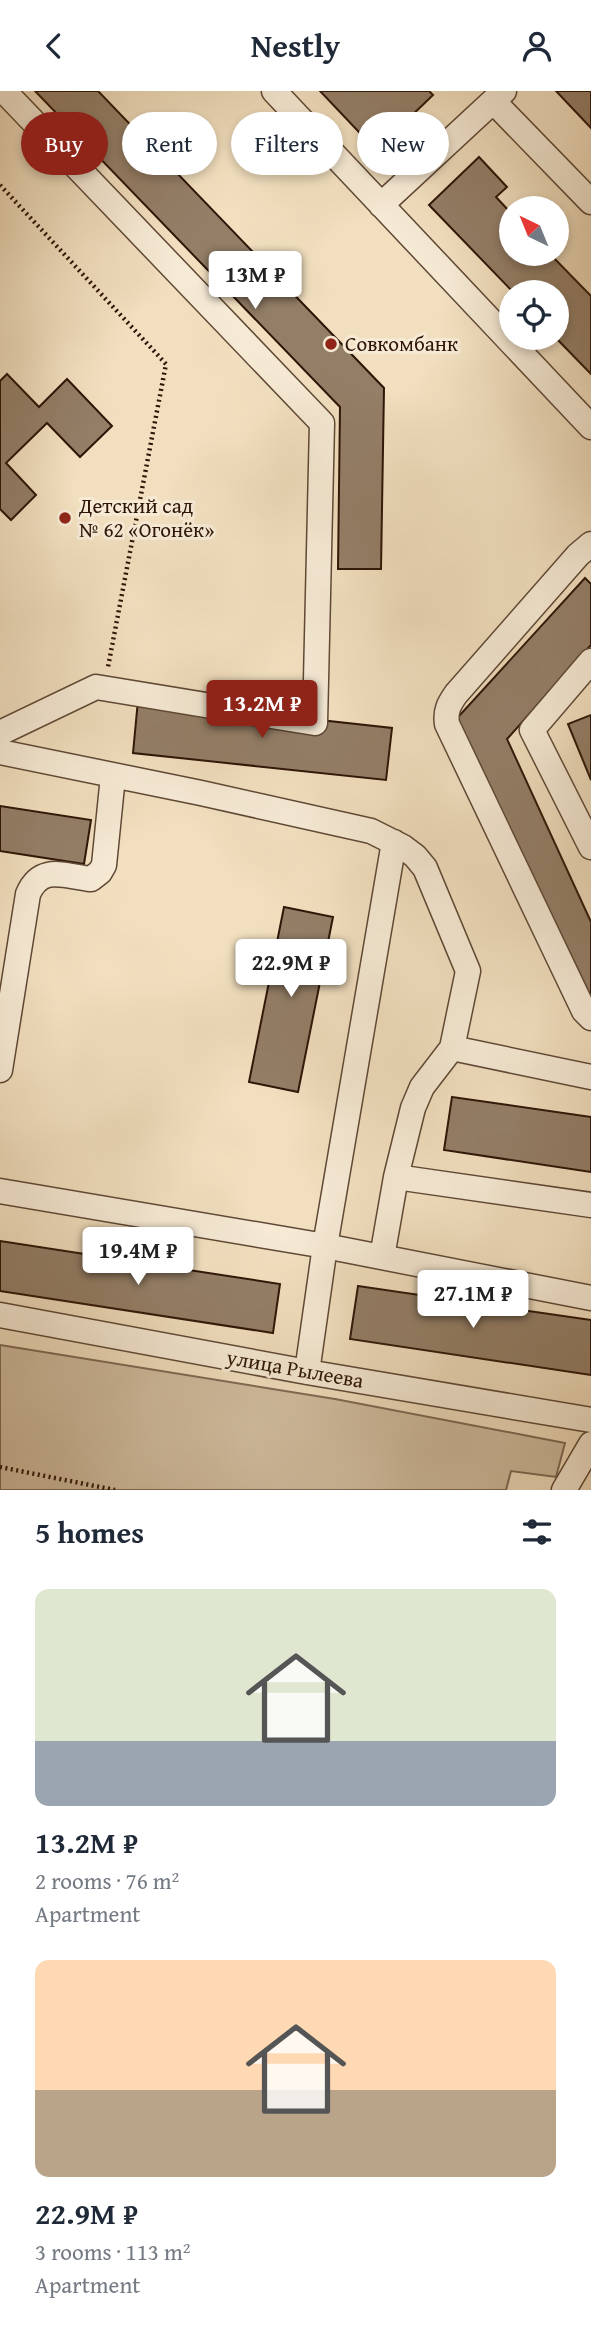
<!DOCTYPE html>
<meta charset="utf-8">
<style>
body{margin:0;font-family:"Gentium Book Plus",serif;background:#f6f6f7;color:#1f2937;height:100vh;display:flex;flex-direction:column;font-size:26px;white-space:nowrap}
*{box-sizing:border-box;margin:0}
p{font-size:23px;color:#747a83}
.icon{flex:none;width:38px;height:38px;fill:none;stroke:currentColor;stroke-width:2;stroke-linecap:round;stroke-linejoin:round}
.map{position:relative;height:1399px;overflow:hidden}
.drawer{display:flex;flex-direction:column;background:#fff;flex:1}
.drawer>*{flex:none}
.guide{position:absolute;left:21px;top:21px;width:550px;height:63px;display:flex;gap:14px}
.needle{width:46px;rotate:317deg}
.tools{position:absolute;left:499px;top:105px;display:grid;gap:14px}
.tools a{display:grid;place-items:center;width:70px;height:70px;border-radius:50%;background:#fff;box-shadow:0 4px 10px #0003;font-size:35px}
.price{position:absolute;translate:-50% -60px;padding:0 16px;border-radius:7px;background:#fff;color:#222;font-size:23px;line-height:46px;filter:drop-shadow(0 2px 4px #0008)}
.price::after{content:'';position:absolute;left:50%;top:42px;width:21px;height:16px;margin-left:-10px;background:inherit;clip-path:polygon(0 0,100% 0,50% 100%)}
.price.current{background:#8f2418;color:#fff}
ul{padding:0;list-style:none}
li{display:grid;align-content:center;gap:14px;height:371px;padding:0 35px}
li span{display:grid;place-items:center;height:217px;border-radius:14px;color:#555}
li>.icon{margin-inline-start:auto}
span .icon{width:126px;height:126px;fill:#fffc;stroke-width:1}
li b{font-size:30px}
h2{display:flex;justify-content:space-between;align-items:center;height:84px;padding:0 35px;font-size:30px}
.pill{padding:0 24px;border-radius:32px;background:#fff;box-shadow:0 4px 10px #0003;font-size:24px;line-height:63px}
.pill.current{background:#8f2418;color:#fff}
header{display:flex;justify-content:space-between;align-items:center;height:91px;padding:0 35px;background:#fff;font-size:32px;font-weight:700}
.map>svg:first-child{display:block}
.green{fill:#d0bda0;stroke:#7f6954;stroke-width:2}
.building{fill:#937e67;stroke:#2e1507;stroke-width:2}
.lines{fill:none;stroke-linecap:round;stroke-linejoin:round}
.minor-casing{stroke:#5f4835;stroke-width:27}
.path{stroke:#2e1507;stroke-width:4.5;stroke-dasharray:2 3.5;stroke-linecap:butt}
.minor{stroke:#f6ead5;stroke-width:24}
.poi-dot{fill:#8f2418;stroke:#f6ead5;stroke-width:2.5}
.labels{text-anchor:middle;stroke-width:6;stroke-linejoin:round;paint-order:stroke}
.poi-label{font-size:21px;fill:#2e1507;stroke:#f6ead5;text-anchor:start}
.street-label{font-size:21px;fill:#2e1507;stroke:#f6ead5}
</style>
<header><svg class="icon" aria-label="back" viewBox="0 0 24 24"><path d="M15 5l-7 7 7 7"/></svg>Nestly<svg class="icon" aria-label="person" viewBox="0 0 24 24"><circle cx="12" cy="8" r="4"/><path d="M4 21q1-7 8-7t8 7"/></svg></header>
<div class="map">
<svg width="591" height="1399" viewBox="0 0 591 1399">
<rect width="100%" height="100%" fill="#f1dfbf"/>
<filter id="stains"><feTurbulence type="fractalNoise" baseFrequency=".00286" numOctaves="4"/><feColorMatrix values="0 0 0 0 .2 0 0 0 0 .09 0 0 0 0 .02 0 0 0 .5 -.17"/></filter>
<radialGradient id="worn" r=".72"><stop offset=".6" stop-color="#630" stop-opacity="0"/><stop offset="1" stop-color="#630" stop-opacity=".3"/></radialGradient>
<path class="green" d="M0 1254 335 1308 565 1352 556 1386 511 1380 506 1399H0Z"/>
<path class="building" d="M35 0H98L384 297 381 478H338L340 316Z
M320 0H429L433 4 376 59Z
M556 0H591V37Z
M479 66 507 96 496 106 511 122V163H550L591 205V283L556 247V201H513L429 114Z
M7 283 39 316 67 288 112 335 80 366 47 332 6 372 36 404 11 429 0 418V290Z
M585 487 591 493V554L507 648 591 831V935L449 636Z
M138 609 392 637 386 689 133 662Z
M591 624V689L568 633Z
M0 715 91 729 84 773 0 760Z
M284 816 333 826 298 1001 249 991Z
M452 1006 591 1026V1081L444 1059Z
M0 1150 280 1193 273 1242 0 1200Z
M358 1195 591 1229V1284L350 1248Z"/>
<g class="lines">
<g class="minor-casing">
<path id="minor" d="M274 0 591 336
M493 10 591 111
M381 114 504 0
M591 453 578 464 456 603C449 613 445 620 447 633L584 920 591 927
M591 570 532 639 591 756
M0 642 96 596 315 632 322 332 4 0
M0 661 201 702 371 740 403 756 415 765 425 777 468 880 452 957 422 996 413 1017 396 1086 382 1166
M394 751 325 1155 591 1207
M452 957 591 986
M0 979 28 803C41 773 64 785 91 788L100 781 104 774 113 685
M396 1086 591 1114
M0 1100 325 1155 307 1281
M0 1224 307 1281 591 1329
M564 1399 591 1353"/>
</g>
<path class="path" d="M0 94 166 273 108 576
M0 1376 115 1399"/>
<use href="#minor" class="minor"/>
</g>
<g class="poi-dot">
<circle cx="331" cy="253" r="7"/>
<circle cx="65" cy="427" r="7"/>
</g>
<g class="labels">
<g class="poi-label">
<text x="345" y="260">Совкомбанк</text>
<text x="79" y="422">Детский сад<tspan x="79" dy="24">№ 62 «Огонёк»</tspan></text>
</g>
<g class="street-label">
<text transform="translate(295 1278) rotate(10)" y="7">улица Рылеева</text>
</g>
</g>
<rect width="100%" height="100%" filter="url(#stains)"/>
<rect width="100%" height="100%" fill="url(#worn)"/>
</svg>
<div class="tools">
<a><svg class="needle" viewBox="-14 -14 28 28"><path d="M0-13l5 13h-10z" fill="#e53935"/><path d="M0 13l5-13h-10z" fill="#747a83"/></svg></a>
<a><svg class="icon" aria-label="locate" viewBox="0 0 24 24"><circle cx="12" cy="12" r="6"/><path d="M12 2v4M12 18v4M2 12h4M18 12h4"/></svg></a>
</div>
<b class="price" style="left:255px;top:220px">13M ₽</b>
<b class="price current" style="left:262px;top:649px">13.2M ₽</b>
<b class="price" style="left:291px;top:908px">22.9M ₽</b>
<b class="price" style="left:138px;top:1196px">19.4M ₽</b>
<b class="price" style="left:473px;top:1239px">27.1M ₽</b>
<div class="guide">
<a class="pill current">Buy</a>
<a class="pill">Rent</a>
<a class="pill">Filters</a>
<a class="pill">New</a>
</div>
</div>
<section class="drawer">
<h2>5 homes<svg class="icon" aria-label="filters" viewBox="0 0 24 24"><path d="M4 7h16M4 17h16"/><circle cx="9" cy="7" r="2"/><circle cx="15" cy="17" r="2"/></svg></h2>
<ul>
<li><span style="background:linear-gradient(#dfe7d0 70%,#9aa5b1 0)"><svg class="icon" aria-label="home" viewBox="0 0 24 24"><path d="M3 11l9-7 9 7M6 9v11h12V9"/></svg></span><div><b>13.2M ₽</b><p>2 rooms · 76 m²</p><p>Apartment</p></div></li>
<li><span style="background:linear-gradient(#ffd9b3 60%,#b9a48a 0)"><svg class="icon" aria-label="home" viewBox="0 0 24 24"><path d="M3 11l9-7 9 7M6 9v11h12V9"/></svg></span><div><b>22.9M ₽</b><p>3 rooms · 113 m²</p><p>Apartment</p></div></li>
</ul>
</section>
